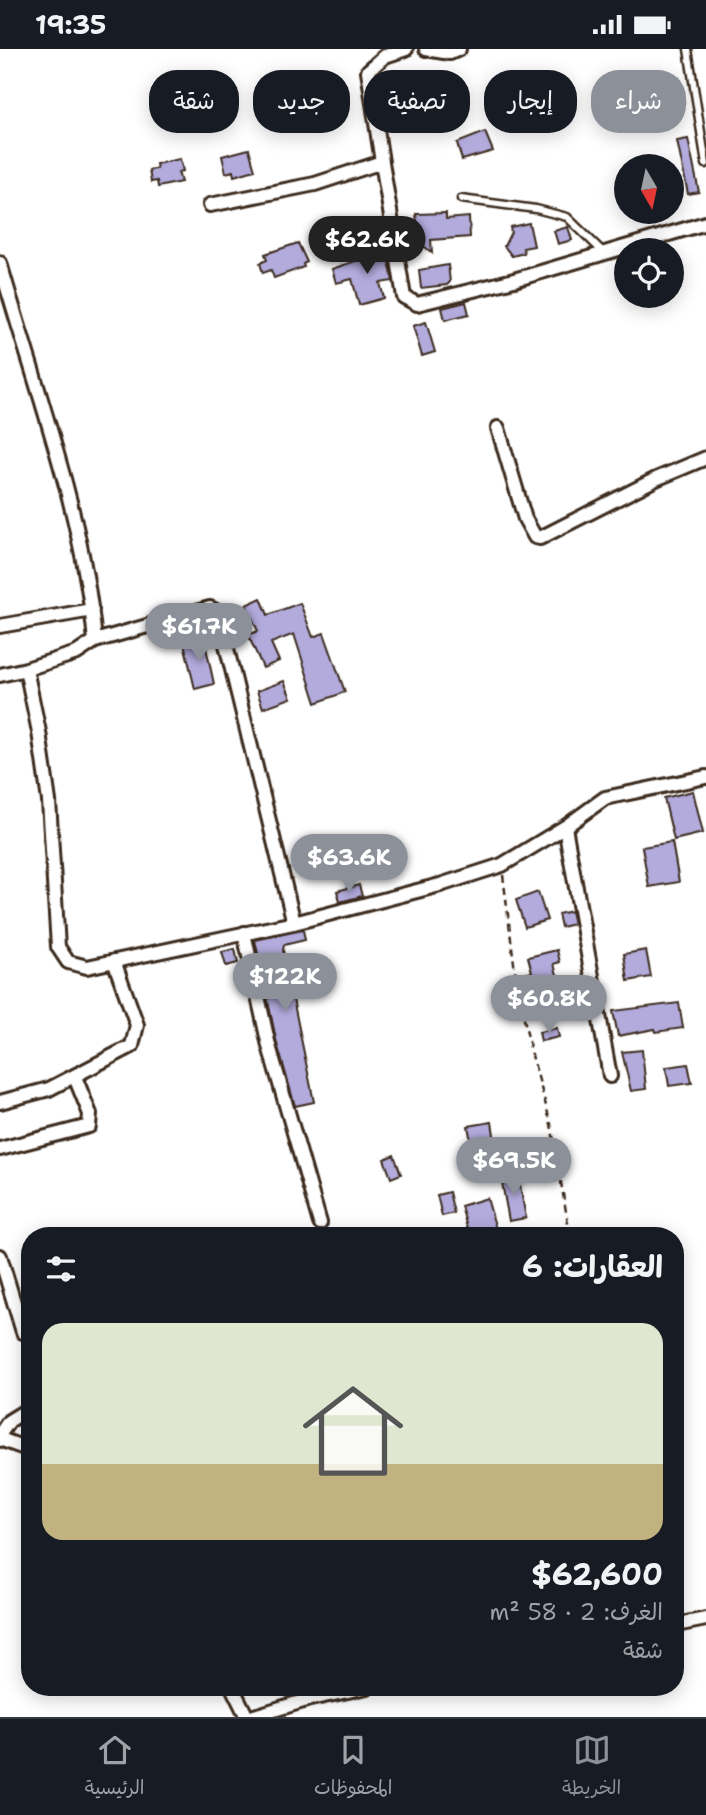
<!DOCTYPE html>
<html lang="ar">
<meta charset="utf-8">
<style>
body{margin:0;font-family:"Shantell Sans","Playpen Sans Arabic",sans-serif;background:#20242c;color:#f1f3f6;direction:rtl;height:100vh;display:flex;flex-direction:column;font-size:26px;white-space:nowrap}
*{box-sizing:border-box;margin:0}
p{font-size:23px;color:#9ea1a6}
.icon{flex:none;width:38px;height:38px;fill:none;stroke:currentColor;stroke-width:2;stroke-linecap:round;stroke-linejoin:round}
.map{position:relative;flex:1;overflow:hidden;direction:ltr}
.drawer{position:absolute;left:21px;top:1178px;width:663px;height:469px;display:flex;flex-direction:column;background:#171b24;border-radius:28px;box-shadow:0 4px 18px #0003;direction:rtl}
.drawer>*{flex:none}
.guide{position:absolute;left:21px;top:21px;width:665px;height:63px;direction:rtl;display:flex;gap:14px}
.needle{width:46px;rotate:171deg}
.controls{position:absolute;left:614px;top:105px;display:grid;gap:14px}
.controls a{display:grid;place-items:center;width:70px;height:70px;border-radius:50%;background:#171b24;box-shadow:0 4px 18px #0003;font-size:35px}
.price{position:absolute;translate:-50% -60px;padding:0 16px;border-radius:24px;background:#8c9099;color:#fff;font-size:23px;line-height:46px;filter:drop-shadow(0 2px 4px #0008)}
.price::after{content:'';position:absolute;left:50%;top:42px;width:21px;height:16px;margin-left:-10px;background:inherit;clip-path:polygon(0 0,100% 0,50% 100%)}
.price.on{background:#222;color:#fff}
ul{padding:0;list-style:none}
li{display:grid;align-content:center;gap:14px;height:371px;padding:0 21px}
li+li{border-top:2px solid #363941}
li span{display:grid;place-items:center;height:217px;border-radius:21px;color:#555}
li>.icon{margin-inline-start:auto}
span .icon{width:126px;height:126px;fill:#fffc;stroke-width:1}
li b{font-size:30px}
h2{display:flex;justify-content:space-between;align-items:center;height:84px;padding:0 21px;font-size:30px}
.pill{padding:0 24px;border-radius:28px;background:#171b24;box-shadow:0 4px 18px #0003;font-size:24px;line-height:63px}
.pill.on{background:#8c9099;color:#fff}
.status{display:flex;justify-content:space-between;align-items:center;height:49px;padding:0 35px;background:#171b24;direction:ltr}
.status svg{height:19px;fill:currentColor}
.tabs{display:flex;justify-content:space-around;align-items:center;height:98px;border-top:2px solid #363941;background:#171b24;font-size:19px;color:#9ea1a6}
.tabs a{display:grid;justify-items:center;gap:4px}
.tabs .on{color:#8c9099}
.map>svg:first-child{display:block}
.building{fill:#b2abdc;stroke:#3b2a1e;stroke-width:2}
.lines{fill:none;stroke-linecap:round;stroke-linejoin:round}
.lane-casing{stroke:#3b2a1e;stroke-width:11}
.street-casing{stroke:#3b2a1e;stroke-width:18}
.path{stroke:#3b2a1e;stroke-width:2.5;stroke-dasharray:7 5;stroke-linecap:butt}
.lane{stroke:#fff;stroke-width:6}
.street{stroke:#fff;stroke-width:12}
</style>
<div class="status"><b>19:35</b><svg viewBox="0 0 49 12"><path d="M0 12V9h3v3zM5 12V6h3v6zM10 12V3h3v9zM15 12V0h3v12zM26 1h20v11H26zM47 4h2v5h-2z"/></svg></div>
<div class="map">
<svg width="706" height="1668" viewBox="0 0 706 1668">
<rect width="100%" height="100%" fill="#fff"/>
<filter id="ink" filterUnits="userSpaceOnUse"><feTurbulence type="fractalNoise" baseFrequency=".0143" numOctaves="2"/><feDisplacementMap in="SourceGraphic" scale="14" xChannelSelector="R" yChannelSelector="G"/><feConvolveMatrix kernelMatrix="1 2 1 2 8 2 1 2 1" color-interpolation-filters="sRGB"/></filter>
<g filter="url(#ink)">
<path class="building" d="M679 29 684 54 667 56 663 32Z
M485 83 493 102 462 111 457 94Z
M688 90 699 143 688 145 677 92Z
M249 100 255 121 234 127 233 122 226 124 222 107Z
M180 110 183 122 178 123 181 133 158 138 157 132 151 133 149 121 157 120 156 115Z
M446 164V170L469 168 470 188 431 191 432 204 419 193 416 165Z
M529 174 534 197 523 199 524 204 512 207 504 197 511 183 510 178Z
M568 178 572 191 558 195 554 182Z
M298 194 307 213 303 215 304 218 274 229 271 221 263 224 260 214 267 211 265 205Z
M387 201 393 232 380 234 384 249 359 256 352 230 336 234 332 220Z
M448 216 450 233 447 236 421 239 419 221Z
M466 253 469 265 445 271 442 259Z
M426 273 435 303 422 307 413 277Z
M261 549 268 566 300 554 313 588 324 584 345 643 316 654 294 585 271 594 279 612 263 619 248 586 258 582 246 556Z
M204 589 214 635 195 640 184 594Z
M284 632 291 649 263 659 257 642Z
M693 742 703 784 674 791 664 749Z
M672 793 679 833 649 838 642 798Z
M359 836 362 847 340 853 337 842Z
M538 843 547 871 525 878 516 851Z
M571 862 574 875 561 878 558 865Z
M303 881 305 891 284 896 283 901 314 1053 295 1057 277 995 255 891Z
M235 900 238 914 226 917 222 903Z
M557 901 560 913 554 915 566 957 543 963 536 935 527 937 524 925 532 923 528 908Z
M646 901 651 928 628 932 624 905Z
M679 954 683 979 656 983 655 980 618 987 613 962Z
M557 979 559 988 541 992 539 983Z
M642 1001 646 1040 631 1042 622 1003Z
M688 1015 692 1034 669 1037 666 1018Z
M492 1073 496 1099 473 1103 468 1077Z
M394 1106 401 1125 391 1129 384 1110Z
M518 1125 526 1169 509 1172 501 1128Z
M449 1143 454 1164 442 1167 437 1146Z
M487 1149 496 1180 469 1186 461 1157Z"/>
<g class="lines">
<g class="lane-casing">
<path id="lane" d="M688 0 706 115
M461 150 536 160 567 168 604 204"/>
</g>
<g class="street-casing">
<path id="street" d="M426 0 450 4 459 0
M382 113 368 22 385 7 406 0
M210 156 315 135 382 113 404 248 417 255 514 231 706 174
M0 214C35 338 83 463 95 592L77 604 26 620 39 683 49 752 58 898 68 913 87 918 294 874 440 836 502 816 565 778 605 749 706 728
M498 379 525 470 535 488 540 489 656 430 706 409
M0 577 92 561
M95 592 210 559 218 563 294 874
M0 626 26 620
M565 778 610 1027
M244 884 269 997 320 1174
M0 1053 49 1040 132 997 137 976 114 912
M0 1100 89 1077 90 1065 75 1028
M0 1207 23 1283
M0 1385 9 1372 30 1359
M0 1390 30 1401
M676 1576 706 1570
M232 1638 247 1668
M251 1668 310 1650 367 1638"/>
</g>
<path class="path" d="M503 826 516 930 530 999 551 1075 570 1186"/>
<use href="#lane" class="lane"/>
<use href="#street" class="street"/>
</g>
</g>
</svg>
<div class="controls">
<a><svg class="needle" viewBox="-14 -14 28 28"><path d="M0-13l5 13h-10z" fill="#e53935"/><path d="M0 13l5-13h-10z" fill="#9ea1a6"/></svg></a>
<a><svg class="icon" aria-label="locate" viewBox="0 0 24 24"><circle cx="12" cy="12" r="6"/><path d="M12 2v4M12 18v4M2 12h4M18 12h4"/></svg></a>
</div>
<b class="price on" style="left:367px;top:227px">$62.6K</b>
<b class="price" style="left:199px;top:614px">$61.7K</b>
<b class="price" style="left:349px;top:845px">$63.6K</b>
<b class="price" style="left:285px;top:964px">$122K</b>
<b class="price" style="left:549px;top:986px">$60.8K</b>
<b class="price" style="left:514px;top:1148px">$69.5K</b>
<div class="guide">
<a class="pill on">شراء</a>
<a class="pill">إيجار</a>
<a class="pill">تصفية</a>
<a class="pill">جديد</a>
<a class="pill">شقة</a>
</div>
<section class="drawer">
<h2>العقارات: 6<svg class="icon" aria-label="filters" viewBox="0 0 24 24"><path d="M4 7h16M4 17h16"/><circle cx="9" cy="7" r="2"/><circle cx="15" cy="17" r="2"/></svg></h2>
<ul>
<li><span style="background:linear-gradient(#dfe7d0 65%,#c2b280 0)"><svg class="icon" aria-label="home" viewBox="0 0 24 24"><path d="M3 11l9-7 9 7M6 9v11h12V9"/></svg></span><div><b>$62,600</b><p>الغرف: 2 · 58 m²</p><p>شقة</p></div></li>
</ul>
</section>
</div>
<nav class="tabs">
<a class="on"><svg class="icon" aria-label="map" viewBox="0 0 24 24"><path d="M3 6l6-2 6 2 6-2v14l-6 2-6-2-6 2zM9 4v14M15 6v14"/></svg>الخريطة</a>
<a><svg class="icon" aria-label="saved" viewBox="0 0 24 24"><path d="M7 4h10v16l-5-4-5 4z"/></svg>المحفوظات</a>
<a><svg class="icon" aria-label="home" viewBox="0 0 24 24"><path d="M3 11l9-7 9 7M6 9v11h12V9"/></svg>الرئيسية</a>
</nav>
